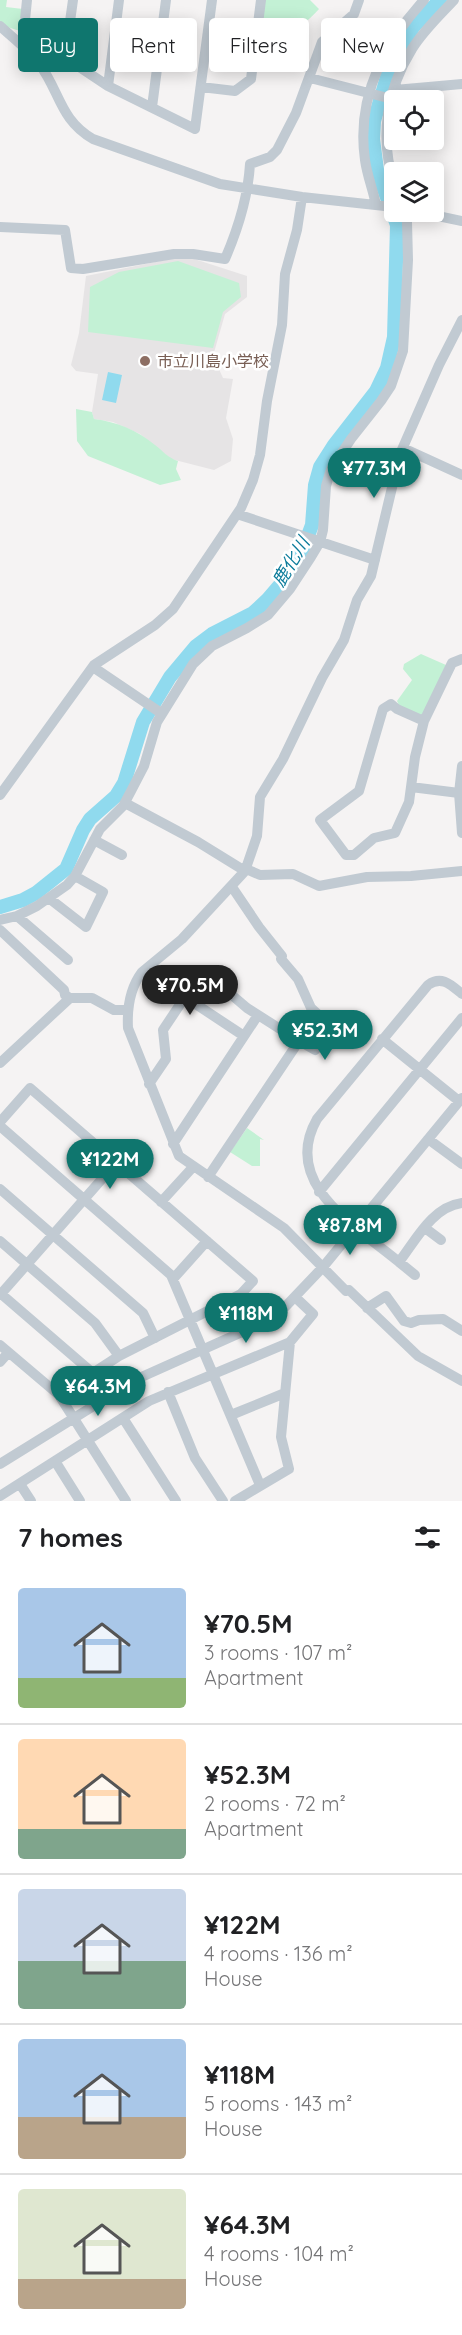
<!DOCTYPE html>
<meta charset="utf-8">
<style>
body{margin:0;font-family:Quicksand,"Noto Sans JP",sans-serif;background:#f2f2f2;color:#202124;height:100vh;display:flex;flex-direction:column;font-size:22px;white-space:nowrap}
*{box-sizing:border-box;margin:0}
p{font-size:20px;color:#757577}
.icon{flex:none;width:33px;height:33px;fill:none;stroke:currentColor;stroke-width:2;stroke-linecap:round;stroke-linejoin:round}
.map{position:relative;height:1501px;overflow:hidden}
.details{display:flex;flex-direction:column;background:#fff;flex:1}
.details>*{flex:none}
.hud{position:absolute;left:18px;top:18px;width:426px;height:54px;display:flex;gap:12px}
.buttons{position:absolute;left:384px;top:90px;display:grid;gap:12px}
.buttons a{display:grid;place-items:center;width:60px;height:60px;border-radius:6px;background:#fff;box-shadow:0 3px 15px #0003;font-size:30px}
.price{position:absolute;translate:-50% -51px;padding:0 14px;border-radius:21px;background:#0f766e;color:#fff;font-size:20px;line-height:39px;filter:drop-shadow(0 2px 3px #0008)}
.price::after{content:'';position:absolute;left:50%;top:36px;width:18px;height:14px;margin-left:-9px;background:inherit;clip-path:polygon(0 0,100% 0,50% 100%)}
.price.active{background:#222;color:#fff}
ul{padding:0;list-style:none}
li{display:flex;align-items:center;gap:18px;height:150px;padding:0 18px}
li+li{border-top:2px solid #e0e0e0}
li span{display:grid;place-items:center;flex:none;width:168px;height:120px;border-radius:6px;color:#555}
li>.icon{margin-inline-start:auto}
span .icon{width:72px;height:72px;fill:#fffc;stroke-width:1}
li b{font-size:26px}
h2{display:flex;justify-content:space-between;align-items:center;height:72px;padding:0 18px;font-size:26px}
.chip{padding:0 21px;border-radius:6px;background:#fff;box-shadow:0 3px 15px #0003;font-size:21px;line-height:54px}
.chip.active{background:#0f766e;color:#fff}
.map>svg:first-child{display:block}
.education{fill:#e6e4e5}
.green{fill:#c3f1d5}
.water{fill:#90daee}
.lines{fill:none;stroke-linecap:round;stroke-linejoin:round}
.river{stroke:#90daee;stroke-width:14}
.minor{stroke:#c1cad2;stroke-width:10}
.education-dot{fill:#8d6e63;stroke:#fff;stroke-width:2}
.labels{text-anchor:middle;stroke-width:5;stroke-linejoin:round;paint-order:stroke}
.education-label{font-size:16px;fill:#785e54;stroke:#fff;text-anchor:start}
.water-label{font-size:18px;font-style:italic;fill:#0c7c9b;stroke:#fff}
</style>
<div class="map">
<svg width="462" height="1501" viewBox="0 0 462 1501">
<rect width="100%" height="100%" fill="#f5f3f3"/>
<path class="education" d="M185 256 247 276V297L225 314 213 356 217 358V365L223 378 233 379 226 418 233 439 231 461 214 470 171 459 140 434 113 422 94 419 92 412 98 374 76 371 71 365 79 333 86 276Z"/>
<path class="green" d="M0 0H7L6 7 23 9 20 31 4 26 0 21Z
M265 0H310L319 9C297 33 285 30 289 68L271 65 261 34Z
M178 261 239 283 241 297 223 312 213 348 88 332 90 287 119 272Z
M76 409 92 412 94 419C117 422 137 430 155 445 163 451 168 458 178 461L176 469 181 480 160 485 88 456 77 441Z
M421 654 446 665 424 713 420 715 400 707 397 701 412 680 403 669 404 664Z
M247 1128 264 1140 260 1139V1166H252L230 1152Z"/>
<path class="water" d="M108 372 122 375 116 403 102 400Z"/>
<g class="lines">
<path class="river" d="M0 907 23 900 36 893 66 869 83 830 90 819 116 796 124 783 143 722 170 677 196 646 212 634 253 613 267 600 285 579 303 549 312 525 315 485 320 467 334 445 376 391 387 368 394 337 397 225 377 170 373 139 374 121 392 60 414 26 440 0"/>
<path class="minor" d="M27 0 24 30 108 86 195 129 212 0
M0 26C13 38 29 50 40 65 60 92 60 120 93 139L220 184 302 197 394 207
M65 57 73 0
M310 78 392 99
M108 86 119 0
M201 87 235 91 251 79 261 0
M395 90 462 84
M152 107 166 0
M394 182C379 138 387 89 412 49 423 31 439 16 454 0
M376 205C373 190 367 175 365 160 356 98 383 45 424 0
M419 212 462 221
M0 227 65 230 71 268 83 269 174 254H193L225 259C238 229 248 198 250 164L270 157 277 150 296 113 322 42 354 14 359 0
M462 320 439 365 400 454 371 576 357 600 344 640 322 678 283 759 260 797 257 836 245 871 182 939 142 972C130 988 127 1009 128 1028L179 1156 284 1228 346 1291 349 1290 418 1356 462 1381
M403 448 462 475
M237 514 375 560
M93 667 161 713
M424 721 397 709 391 704 383 709 359 791 320 820 346 855H354L374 838 395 833 409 802 415 757 424 721 452 663 462 659
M462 766 459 793 462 833
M411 787 459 793
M0 795 94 665 155 625 173 609 241 508 253 480 260 455 267 401 282 325 285 274 297 230 302 197
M125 803 198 842 245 871
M94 840 122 855
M246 869 260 875 293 874 319 886 367 877 411 876 462 871
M232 887 259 927 282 956 281 959 298 979 311 1008 334 1029
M50 899 86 927 103 892 75 876
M17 916 68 960
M0 920 17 916 37 906 67 885 75 876 100 829 123 806 130 793 144 766 157 722 193 664 212 646 247 628 268 615 290 589 311 557 320 542 323 530 326 486 331 469 351 439 381 401 391 386 403 351 408 260 407 222 404 212
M0 930 64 990 65 995 70 998
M462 994C451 985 442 975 428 985L317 1119C280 1184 357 1227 399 1262 416 1240 432 1207 462 1203
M185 997 244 1036
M382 1039 459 1101
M299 1041 315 1050 337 1026
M0 1063 70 998H92L114 1010H128
M149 1084 166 1059 163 1030 201 973H206L247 1008 299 1041 208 1177
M0 1122 30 1088 253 1281 241 1294 119 1356 59 1395
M0 1126 171 1275 260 1485
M428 1139 462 1164
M173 1144 258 1015
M0 1189 143 1313 155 1338
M319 1192 462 1018
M161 1202 193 1167
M425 1228 441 1240
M0 1241 95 1323 119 1356
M399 1262 415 1275
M173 1279 207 1241
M0 1293 94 1374
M0 1295 116 1163
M367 1308 386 1296 404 1321 411 1323 419 1320 443 1319 462 1331
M0 1345 59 1395 126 1501
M0 1362 8 1353
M168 1392 195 1458 223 1501
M231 1415 285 1393
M123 1418 176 1501
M55 1461 80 1501
M0 1464 137 1379 262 1323 285 1307 323 1267 462 1098
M20 1484 31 1501
M0 1496 149 1401 290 1342
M235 1501 289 1469 281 1437 290 1342 313 1314 295 1297"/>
</g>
<circle class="education-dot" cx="145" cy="361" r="6"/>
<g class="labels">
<g class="education-label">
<text x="157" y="367">市立川島小学校</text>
</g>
<g class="water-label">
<text transform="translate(291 562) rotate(-59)" y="6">鹿化川</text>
</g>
</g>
</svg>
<div class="buttons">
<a><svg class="icon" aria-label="locate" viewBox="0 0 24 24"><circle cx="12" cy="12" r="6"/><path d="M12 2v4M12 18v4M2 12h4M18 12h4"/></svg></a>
<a><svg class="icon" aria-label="layers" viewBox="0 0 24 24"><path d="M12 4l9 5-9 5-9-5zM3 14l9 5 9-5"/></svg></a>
</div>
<b class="price" style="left:374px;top:499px">¥77.3M</b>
<b class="price active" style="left:190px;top:1016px">¥70.5M</b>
<b class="price" style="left:325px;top:1061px">¥52.3M</b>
<b class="price" style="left:110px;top:1190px">¥122M</b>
<b class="price" style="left:350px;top:1256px">¥87.8M</b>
<b class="price" style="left:246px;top:1344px">¥118M</b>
<b class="price" style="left:98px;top:1417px">¥64.3M</b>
<div class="hud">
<a class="chip active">Buy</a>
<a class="chip">Rent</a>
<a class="chip">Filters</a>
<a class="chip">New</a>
</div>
</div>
<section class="details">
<h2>7 homes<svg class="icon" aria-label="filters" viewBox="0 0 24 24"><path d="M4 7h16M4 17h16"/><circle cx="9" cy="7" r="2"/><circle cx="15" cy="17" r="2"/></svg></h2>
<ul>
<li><span style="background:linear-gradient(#a9c7e8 75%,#8fb573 0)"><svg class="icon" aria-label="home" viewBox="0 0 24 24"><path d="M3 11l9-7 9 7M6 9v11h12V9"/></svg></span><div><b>¥70.5M</b><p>3 rooms · 107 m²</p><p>Apartment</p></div></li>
<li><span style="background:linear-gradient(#ffd9b3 75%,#7fa58c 0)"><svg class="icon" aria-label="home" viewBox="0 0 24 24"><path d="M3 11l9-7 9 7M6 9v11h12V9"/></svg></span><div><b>¥52.3M</b><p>2 rooms · 72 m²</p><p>Apartment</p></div></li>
<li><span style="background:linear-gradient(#c9d6e8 60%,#7fa58c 0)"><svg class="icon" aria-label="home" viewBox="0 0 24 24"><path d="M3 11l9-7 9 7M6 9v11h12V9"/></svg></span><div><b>¥122M</b><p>4 rooms · 136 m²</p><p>House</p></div></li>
<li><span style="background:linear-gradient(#a9c7e8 65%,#b9a48a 0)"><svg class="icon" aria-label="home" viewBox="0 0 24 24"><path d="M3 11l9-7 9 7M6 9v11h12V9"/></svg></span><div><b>¥118M</b><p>5 rooms · 143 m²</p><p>House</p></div></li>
<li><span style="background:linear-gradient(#dfe7d0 75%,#b9a48a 0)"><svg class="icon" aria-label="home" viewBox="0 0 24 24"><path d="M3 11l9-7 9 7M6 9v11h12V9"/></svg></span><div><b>¥64.3M</b><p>4 rooms · 104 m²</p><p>House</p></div></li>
</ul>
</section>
